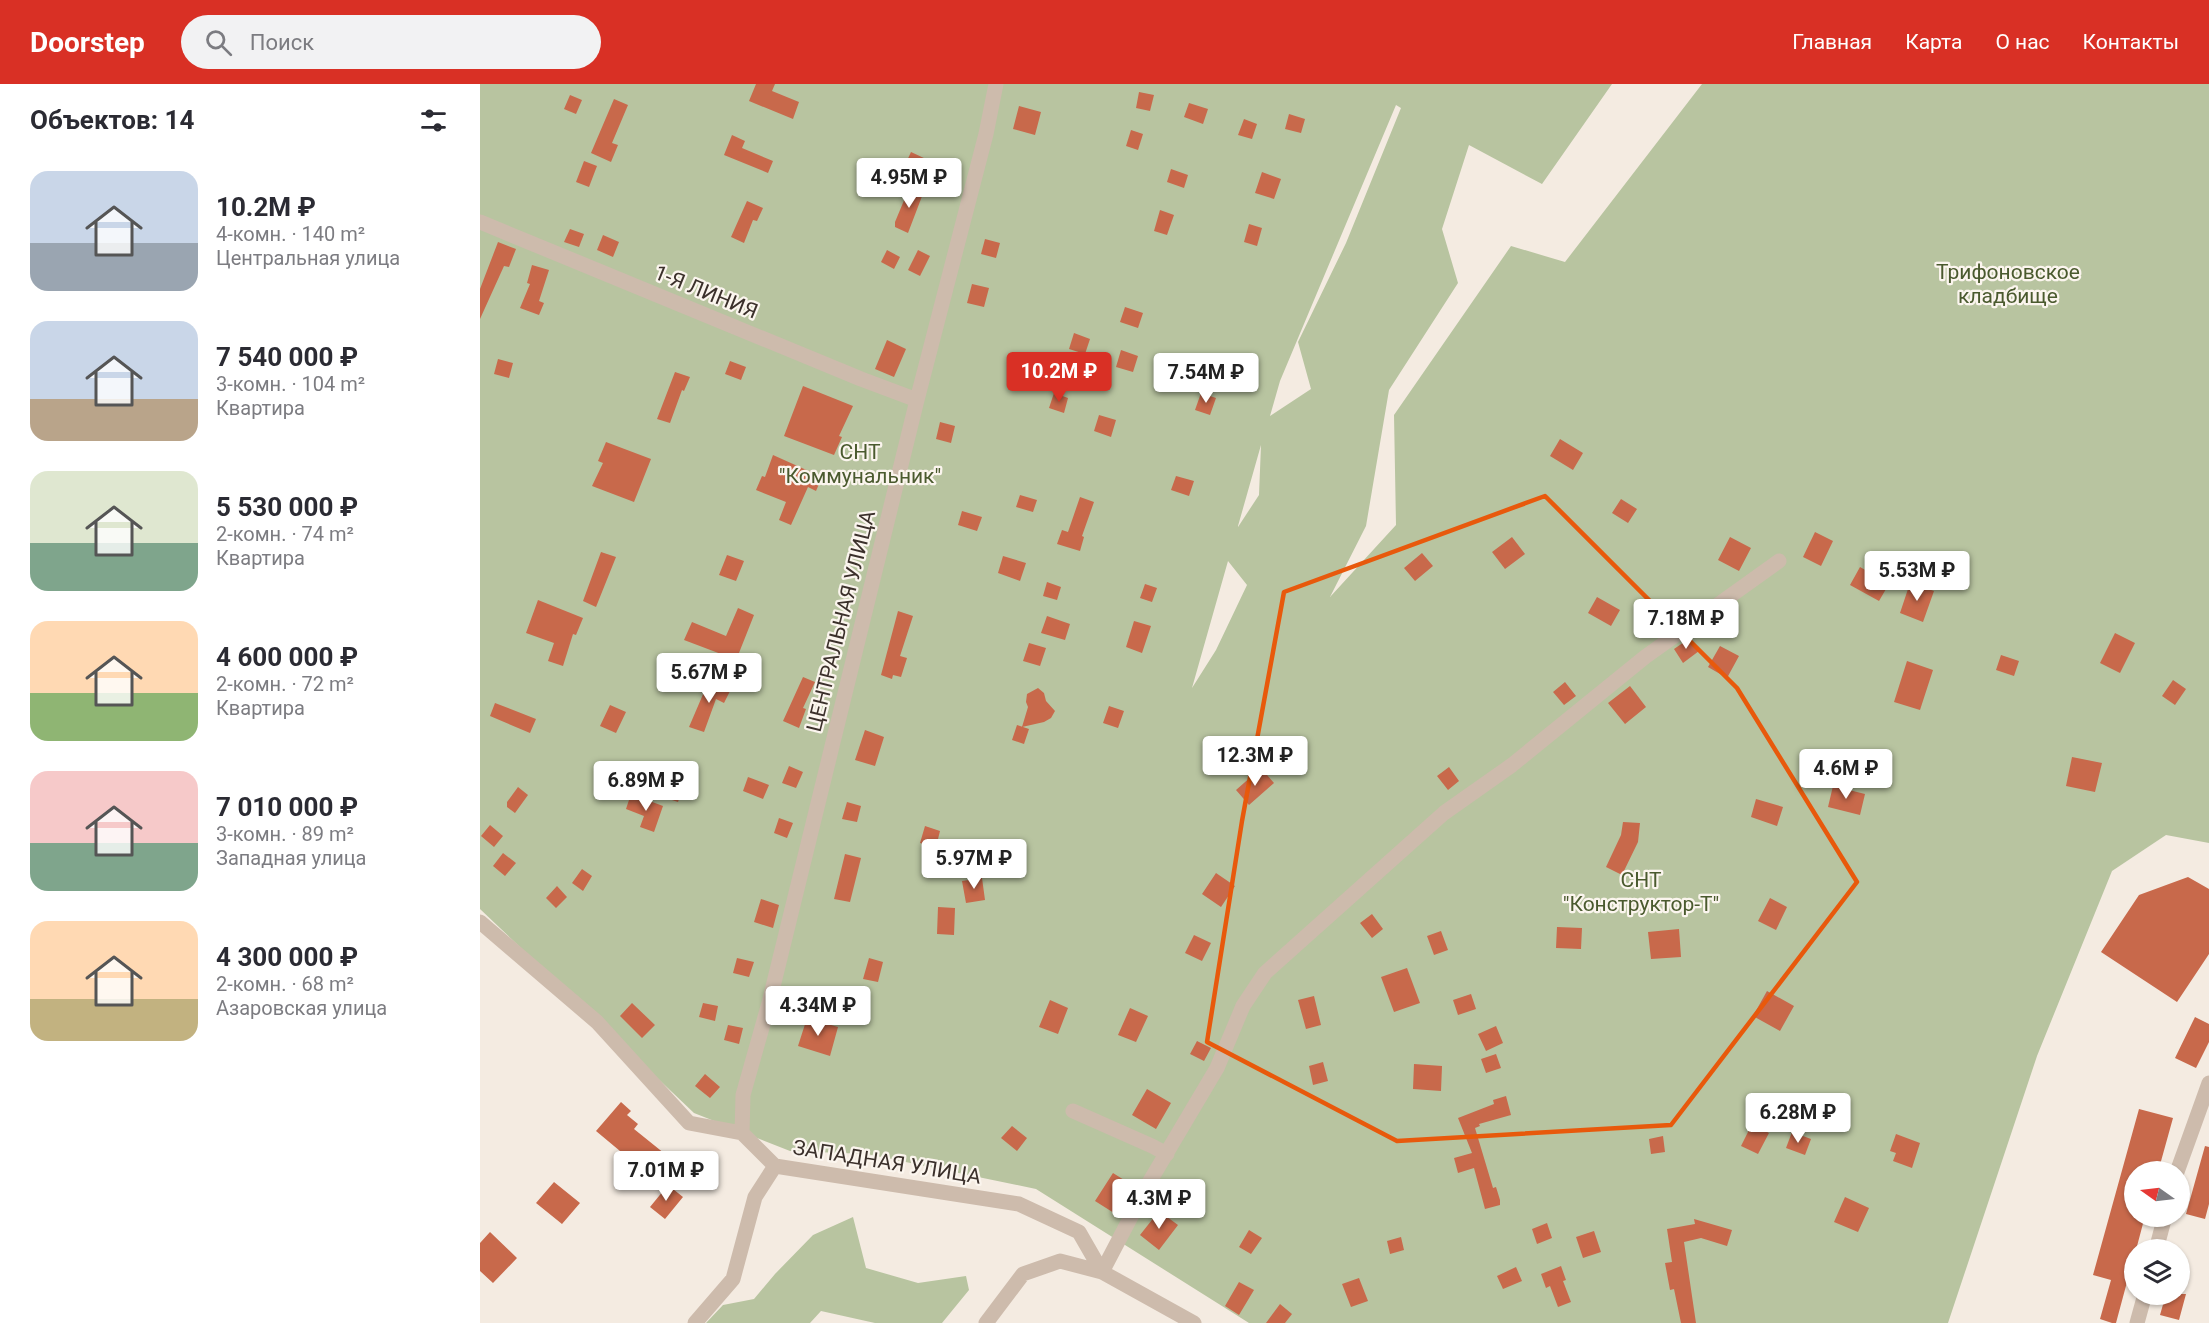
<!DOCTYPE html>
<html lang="ru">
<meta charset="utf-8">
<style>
body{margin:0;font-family:Roboto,sans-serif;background:#f2f2f3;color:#2b2b33;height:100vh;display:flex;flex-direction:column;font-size:22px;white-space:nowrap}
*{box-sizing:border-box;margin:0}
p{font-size:20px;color:#7c7c81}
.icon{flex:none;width:33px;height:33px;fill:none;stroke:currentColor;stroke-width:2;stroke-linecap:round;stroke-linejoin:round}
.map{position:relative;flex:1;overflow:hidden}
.panel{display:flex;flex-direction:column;background:#fff;width:480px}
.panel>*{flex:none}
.needle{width:39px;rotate:284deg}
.fabs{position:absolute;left:1644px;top:1077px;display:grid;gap:12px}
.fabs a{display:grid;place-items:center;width:66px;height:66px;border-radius:50%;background:#fff;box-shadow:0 2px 4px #0004;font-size:30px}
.price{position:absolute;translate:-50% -51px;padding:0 14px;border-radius:6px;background:#fff;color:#222;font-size:20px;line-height:39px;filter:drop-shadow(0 2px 3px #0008)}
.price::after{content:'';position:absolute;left:50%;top:36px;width:18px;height:14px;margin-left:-9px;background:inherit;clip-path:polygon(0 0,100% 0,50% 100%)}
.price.active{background:#d93025;color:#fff}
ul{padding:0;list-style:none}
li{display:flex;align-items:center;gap:18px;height:150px;padding:0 30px}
li span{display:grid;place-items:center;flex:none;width:168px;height:120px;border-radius:18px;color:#555}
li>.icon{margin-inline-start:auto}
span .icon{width:72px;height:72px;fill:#fffc;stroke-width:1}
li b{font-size:26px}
h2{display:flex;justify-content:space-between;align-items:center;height:72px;padding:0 30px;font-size:26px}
header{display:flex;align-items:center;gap:36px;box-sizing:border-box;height:84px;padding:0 30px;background:#d93025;color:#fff}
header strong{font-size:28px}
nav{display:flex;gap:33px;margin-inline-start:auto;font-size:21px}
.search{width:420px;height:54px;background:#f2f2f3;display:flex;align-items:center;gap:15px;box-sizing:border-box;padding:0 21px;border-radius:33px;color:#7c7c81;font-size:22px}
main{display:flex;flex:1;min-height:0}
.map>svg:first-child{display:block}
.green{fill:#b8c4a0;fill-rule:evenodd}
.building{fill:#c8694b}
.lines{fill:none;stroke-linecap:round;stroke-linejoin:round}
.minor{stroke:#cdbbac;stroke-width:15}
.marked{fill:none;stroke:#e8590c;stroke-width:4.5;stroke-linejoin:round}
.labels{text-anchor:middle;stroke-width:4.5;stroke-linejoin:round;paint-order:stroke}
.park-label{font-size:21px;fill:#4a5a2e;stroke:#fbf5ee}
.street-label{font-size:21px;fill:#3b302b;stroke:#fbf5ee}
</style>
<header>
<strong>Doorstep</strong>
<div class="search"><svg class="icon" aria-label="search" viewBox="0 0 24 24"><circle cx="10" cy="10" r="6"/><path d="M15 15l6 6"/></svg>Поиск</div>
<nav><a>Главная</a><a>Карта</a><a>О нас</a><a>Контакты</a></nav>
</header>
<main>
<section class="panel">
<h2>Объектов: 14<svg class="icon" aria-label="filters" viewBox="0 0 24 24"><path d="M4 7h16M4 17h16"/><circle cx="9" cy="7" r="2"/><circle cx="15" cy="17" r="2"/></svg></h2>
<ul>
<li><span style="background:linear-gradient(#c9d6e8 60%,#9aa5b1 0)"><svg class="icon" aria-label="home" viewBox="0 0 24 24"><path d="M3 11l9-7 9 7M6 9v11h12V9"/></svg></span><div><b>10.2M ₽</b><p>4-комн. · 140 m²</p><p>Центральная улица</p></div></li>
<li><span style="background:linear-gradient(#c9d6e8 65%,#b9a48a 0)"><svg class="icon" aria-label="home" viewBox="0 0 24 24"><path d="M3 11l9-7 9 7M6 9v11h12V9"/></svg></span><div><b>7 540 000 ₽</b><p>3-комн. · 104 m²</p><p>Квартира</p></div></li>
<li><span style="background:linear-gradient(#dfe7d0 60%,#7fa58c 0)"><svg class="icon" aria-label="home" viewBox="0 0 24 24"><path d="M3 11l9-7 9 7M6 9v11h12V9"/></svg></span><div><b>5 530 000 ₽</b><p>2-комн. · 74 m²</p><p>Квартира</p></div></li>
<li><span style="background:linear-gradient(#ffd9b3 60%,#8fb573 0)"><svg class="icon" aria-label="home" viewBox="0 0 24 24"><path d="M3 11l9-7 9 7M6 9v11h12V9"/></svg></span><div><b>4 600 000 ₽</b><p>2-комн. · 72 m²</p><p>Квартира</p></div></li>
<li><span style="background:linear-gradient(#f6c9c9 60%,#7fa58c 0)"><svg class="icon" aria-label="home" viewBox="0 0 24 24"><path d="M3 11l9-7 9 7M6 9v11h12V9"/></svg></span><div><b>7 010 000 ₽</b><p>3-комн. · 89 m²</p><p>Западная улица</p></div></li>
<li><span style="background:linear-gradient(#ffd9b3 65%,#c2b280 0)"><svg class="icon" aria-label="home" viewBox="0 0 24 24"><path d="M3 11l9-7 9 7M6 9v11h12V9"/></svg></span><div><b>4 300 000 ₽</b><p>2-комн. · 68 m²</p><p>Азаровская улица</p></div></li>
</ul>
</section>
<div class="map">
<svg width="1729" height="1239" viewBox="0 0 1729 1239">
<rect width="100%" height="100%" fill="#f4ebe1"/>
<path class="green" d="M0 0H1132L1062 100 989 61 962 145 978 199 909 306 886 442 850 513 916 441 914 331 1031 162 1085 178 1222 0H1729V759L1686 751 1632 787 1557 972 1468 1239H769L556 1105 387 1070 310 1067 214 1029 0 825ZM916 21 921 24 866 159 818 258 831 305 790 332 800 297ZM781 361 779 411 758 443V442ZM748 477 767 501 736 566 712 604Z
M373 1133 386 1184 438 1199 486 1192 489 1206 462 1239H395L341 1227 330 1239H226L243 1221 274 1215 295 1190 333 1151Z"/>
<path class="building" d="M276 0H295L292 7 319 18 313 35 269 17Z
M659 8 674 11 670 27 656 24Z
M90 11 102 16 96 30 84 25Z
M134 15 148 21 132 59 138 61 131 78 111 69Z
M709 19 728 25 723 40 704 33Z
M539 22 561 28 555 51 533 45Z
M809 30 825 35 821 49 805 45Z
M764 35 777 40 772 55 758 51Z
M651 46 663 50 658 66 646 62Z
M252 51 265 57 262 64 293 77 288 89 244 71Z
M431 68 446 75 440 88 425 81Z
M104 77 117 82 109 103 96 98Z
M691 85 708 91 704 104 687 98Z
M782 88 801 95 794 115 775 109Z
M430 102 444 107 428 149 415 143V138Z
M267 117 283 124 277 137 273 136 264 159 251 153Z
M680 126 694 131 687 151 674 147Z
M769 140 782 144 777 162 764 158Z
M90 145 104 150 99 163 84 158Z
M123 151 139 158 133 173 117 166Z
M505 155 520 159 516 174 501 170Z
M18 158 36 165 29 183 24 182 0 235V205Z
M407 166 420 173 414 185 401 178Z
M438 166 450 172 440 192 428 186Z
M52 181 69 186 59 217 64 219 59 231 40 224 50 200 47 199Z
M492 200 509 204 504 223 487 219Z
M645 223 663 229 658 244 640 238Z
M594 249 610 255 605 270 589 265Z
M407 256 426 265 414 293 395 285Z
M641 266 658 272 653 288 636 283Z
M18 275 33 279 29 294 14 290Z
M250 277 266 283 261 296 245 290Z
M195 288 210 293 204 307 202 306 190 339 177 335Z
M323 302 373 322 359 352 362 353 354 371 304 352Z
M574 309 588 314 584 329 569 324Z
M721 309 736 314 730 331 715 326Z
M619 331 636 336 631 353 614 347Z
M460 338 475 342 471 359 456 355Z
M1080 355 1103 369 1093 386 1070 372Z
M126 358 171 375 154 418 112 402 123 379 118 377Z
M293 371 342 393 336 407 328 403 311 441 299 436 306 418 276 406 282 392 285 393Z
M696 392 714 397 709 412 691 406Z
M540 411 557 416 553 428 536 423Z
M600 413 614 418 602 452 604 453 600 467 577 460 582 446 588 448Z
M1141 415 1157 425 1148 439 1132 429Z
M482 427 502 433 497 447 478 441Z
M1335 448 1353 457 1341 482 1323 473Z
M1032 453 1045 470 1025 485 1012 468Z
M1250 453 1271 464 1259 487 1238 476Z
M121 468 136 473 116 523 103 517Z
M942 469 953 482 935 497 924 484Z
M247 471 264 477 256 497 239 491Z
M523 472 546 479 540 497 518 489Z
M1391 481 1413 493 1399 517 1370 501 1380 483 1387 487Z
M567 498 581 503 577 516 563 512Z
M1430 499 1454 507 1443 538 1420 529Z
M665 500 677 504 672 518 660 514Z
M1117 513 1140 526 1131 542 1108 529Z
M58 516 103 534 96 551 93 550 83 582 68 577 74 559 46 549Z
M258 524 274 531 255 579 240 573 241 570 204 556 212 538 246 552Z
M418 527 433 532 420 572 427 574 421 593 413 591 412 595 401 591Z
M567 532 590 540 585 556 561 549Z
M654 537 671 542 662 569 646 563Z
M1635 549 1655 559 1640 589 1620 579Z
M1210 554 1219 567 1203 579 1194 565Z
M549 559 566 564 560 582 543 577Z
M1240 562 1259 572 1247 594 1228 583Z
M1521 571 1539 577 1534 592 1516 586Z
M1427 577 1453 586 1440 626 1414 618Z
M323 593 335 598 323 624 326 625 319 644 303 637Z
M230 594 251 605 244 619 236 615 224 648 209 643Z
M1693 596 1706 605 1695 621 1682 612Z
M1085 598 1096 612 1084 621 1073 608Z
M1150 602 1166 623 1145 640 1128 619Z
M558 604 564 609 566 617 575 627 571 634 564 638 542 643 548 623 546 618 547 610Z
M15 619 56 635 50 649 10 632Z
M130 621 146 628 136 649 120 642Z
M629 622 644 627 638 644 623 639Z
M537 641 549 645 544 660 532 656Z
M385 646 404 653 395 682 375 676Z
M1592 673 1622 679 1615 708 1586 702Z
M309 682 323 688 316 704 302 699Z
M969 683 979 697 968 706 957 692Z
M781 684 794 699 769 721 756 706Z
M268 693 289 701 283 715 263 707Z
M189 697 203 703 198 718 183 713Z
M1353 702 1385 710 1380 731 1348 723Z
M38 703 48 711 35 729 27 723V718Z
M151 710 183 722 174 748 160 743 164 732 146 725Z
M1276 715 1303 723 1297 742 1271 733Z
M367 718 381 722 377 738 362 735Z
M299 734 313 739 307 754 294 749Z
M1143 738 1160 739 1158 758 1142 791 1126 783 1141 751Z
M10 741 23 752 14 763 1 752Z
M445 742 460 747 456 763 440 759Z
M23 769 36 779 25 792 13 782Z
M365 770 381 774 370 818 354 815Z
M102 785 112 792 103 807 92 799Z
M736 789 755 802 741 823 722 810Z
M1708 793 1729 805V870L1697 918 1621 868 1659 811Z
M502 794 505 816 486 819 482 797Z
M77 802 87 813 76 824 66 814Z
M1290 814 1307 823 1296 846 1278 837Z
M281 815 299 821 293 844 274 838Z
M458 823 475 824 474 851 457 850Z
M892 830 903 845 892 854 880 839Z
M1077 843 1102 844 1101 865 1076 864Z
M1199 845 1201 873 1171 875 1168 848Z
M961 847 968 866 954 871 947 852Z
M714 851 731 859 722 877 705 869Z
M257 874 274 878 269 893 253 889Z
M389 874 403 878 398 898 383 895Z
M927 884 940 919 914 928 901 893Z
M1287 907 1314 922 1300 947 1273 932Z
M991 910 996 925 978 931 973 916Z
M834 912 841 941 826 945 818 916Z
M570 916 588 924 578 950 559 943Z
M152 919 175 941 162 954 140 932Z
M223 919 238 922 235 937 219 933Z
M650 924 668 932 656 958 638 951Z
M1715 933 1729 940V958L1716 984 1695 974Z
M327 934 358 943 350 972 318 962Z
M248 941 263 944 259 960 244 956Z
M1016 942 1023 959 1006 967 998 950Z
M717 957 731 964 724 977 710 970Z
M1016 970 1021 984 1006 989 1001 975Z
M843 978 848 997 833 1001 829 982Z
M934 980 962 982 961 1007 933 1005Z
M225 990 240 1003 230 1014 215 1002Z
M667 1005 691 1019 676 1045 652 1031Z
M1026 1012 1031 1031 999 1040 1000 1042 995 1044 1013 1104 1016 1103 1020 1116V1121L1005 1125 994 1084 978 1089 974 1074 992 1069 978 1034 1014 1020 1013 1016Z
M141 1018 151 1027 147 1031 158 1040 154 1045 190 1074 170 1098 149 1081 152 1077 116 1047Z
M1659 1025 1693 1034 1678 1088H1654V1132H1665L1656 1166H1654V1172L1636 1239H1632L1620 1235 1631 1196 1613 1191Z
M1272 1040 1289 1049 1278 1070 1261 1062Z
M532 1042 547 1054 537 1067 521 1054Z
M1312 1048 1331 1055 1325 1071 1306 1064Z
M1416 1050 1440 1059 1432 1084 1413 1077 1416 1069 1410 1067Z
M1183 1052 1185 1068 1171 1070 1169 1055Z
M1725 1062 1729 1063V1120L1725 1135 1706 1130Z
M633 1089 652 1101 634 1129 615 1117Z
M74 1098 100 1119 82 1140 56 1119Z
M188 1101 203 1113 185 1135 170 1123Z
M1365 1113 1389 1124 1378 1148 1354 1138Z
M679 1127 698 1141 679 1166 660 1151Z
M1214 1135 1252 1146 1247 1162 1221 1154 1204 1158 1216 1239H1201L1194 1205 1190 1206 1185 1179 1192 1178 1187 1145 1215 1140Z
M1067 1139 1072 1154 1057 1160 1052 1145Z
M769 1146 782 1154 771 1170 759 1163Z
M1114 1147 1121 1168 1103 1174 1096 1153Z
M10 1148 37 1174 13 1199 0 1187V1159Z
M921 1153 924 1166 910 1170 907 1157Z
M1081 1182 1086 1196 1083 1197 1091 1218 1078 1223 1070 1202 1066 1204 1061 1190Z
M1036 1183 1042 1197 1023 1205 1017 1192Z
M879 1194 888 1217 871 1223 862 1200Z
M759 1198 774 1206 759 1231 745 1222Z
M1686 1210H1706L1699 1236 1680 1231Z
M800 1220 812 1230 805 1239H786Z"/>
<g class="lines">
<path class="minor" d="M0 138 381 295 437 316
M0 838 117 938 209 1039 262 1049 295 1082 539 1120 599 1148 622 1188
M593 1027 672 1062 687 1070
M262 1049 263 1011 289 919 437 316 506 50 516 0
M1697 1088 1729 999
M1676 1166 1685 1132
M622 1188 667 1102 737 984 763 922 785 889 964 729 1032 681 1165 573 1299 477
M215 1239 253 1195 275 1113 295 1082
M506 1239 543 1190 580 1177 622 1188 714 1239
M1657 1239 1665 1210"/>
</g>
<path class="marked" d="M1065 412 1257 604 1377 798 1191 1041 917 1057 727 958 762 737 804 508Z"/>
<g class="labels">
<g class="park-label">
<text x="1528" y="195">Трифоновское<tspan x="1528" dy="24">кладбище</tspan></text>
<text x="380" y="375">СНТ<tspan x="380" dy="24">"Коммунальник"</tspan></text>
<text x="1161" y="803">СНТ<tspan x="1161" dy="24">"Конструктор-Т"</tspan></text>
</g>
<g class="street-label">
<text transform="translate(226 208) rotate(22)" y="7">1-Я ЛИНИЯ</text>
<text transform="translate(361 537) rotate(-76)" y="7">ЦЕНТРАЛЬНАЯ УЛИЦА</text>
<text transform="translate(407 1078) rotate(9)" y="7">ЗАПАДНАЯ УЛИЦА</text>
</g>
</g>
</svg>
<div class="fabs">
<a><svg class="needle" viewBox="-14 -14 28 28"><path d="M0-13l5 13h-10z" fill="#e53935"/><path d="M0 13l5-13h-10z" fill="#7c7c81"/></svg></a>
<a><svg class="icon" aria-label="layers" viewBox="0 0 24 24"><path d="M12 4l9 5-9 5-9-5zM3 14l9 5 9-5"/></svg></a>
</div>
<b class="price" style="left:429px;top:125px">4.95M ₽</b>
<b class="price active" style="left:579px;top:319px">10.2M ₽</b>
<b class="price" style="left:726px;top:320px">7.54M ₽</b>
<b class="price" style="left:1437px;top:518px">5.53M ₽</b>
<b class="price" style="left:1206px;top:566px">7.18M ₽</b>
<b class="price" style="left:229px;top:620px">5.67M ₽</b>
<b class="price" style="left:775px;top:703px">12.3M ₽</b>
<b class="price" style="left:1366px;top:716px">4.6M ₽</b>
<b class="price" style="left:166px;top:728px">6.89M ₽</b>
<b class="price" style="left:494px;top:806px">5.97M ₽</b>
<b class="price" style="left:338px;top:953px">4.34M ₽</b>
<b class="price" style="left:1318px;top:1060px">6.28M ₽</b>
<b class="price" style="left:186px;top:1118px">7.01M ₽</b>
<b class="price" style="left:679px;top:1146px">4.3M ₽</b>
</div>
</main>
